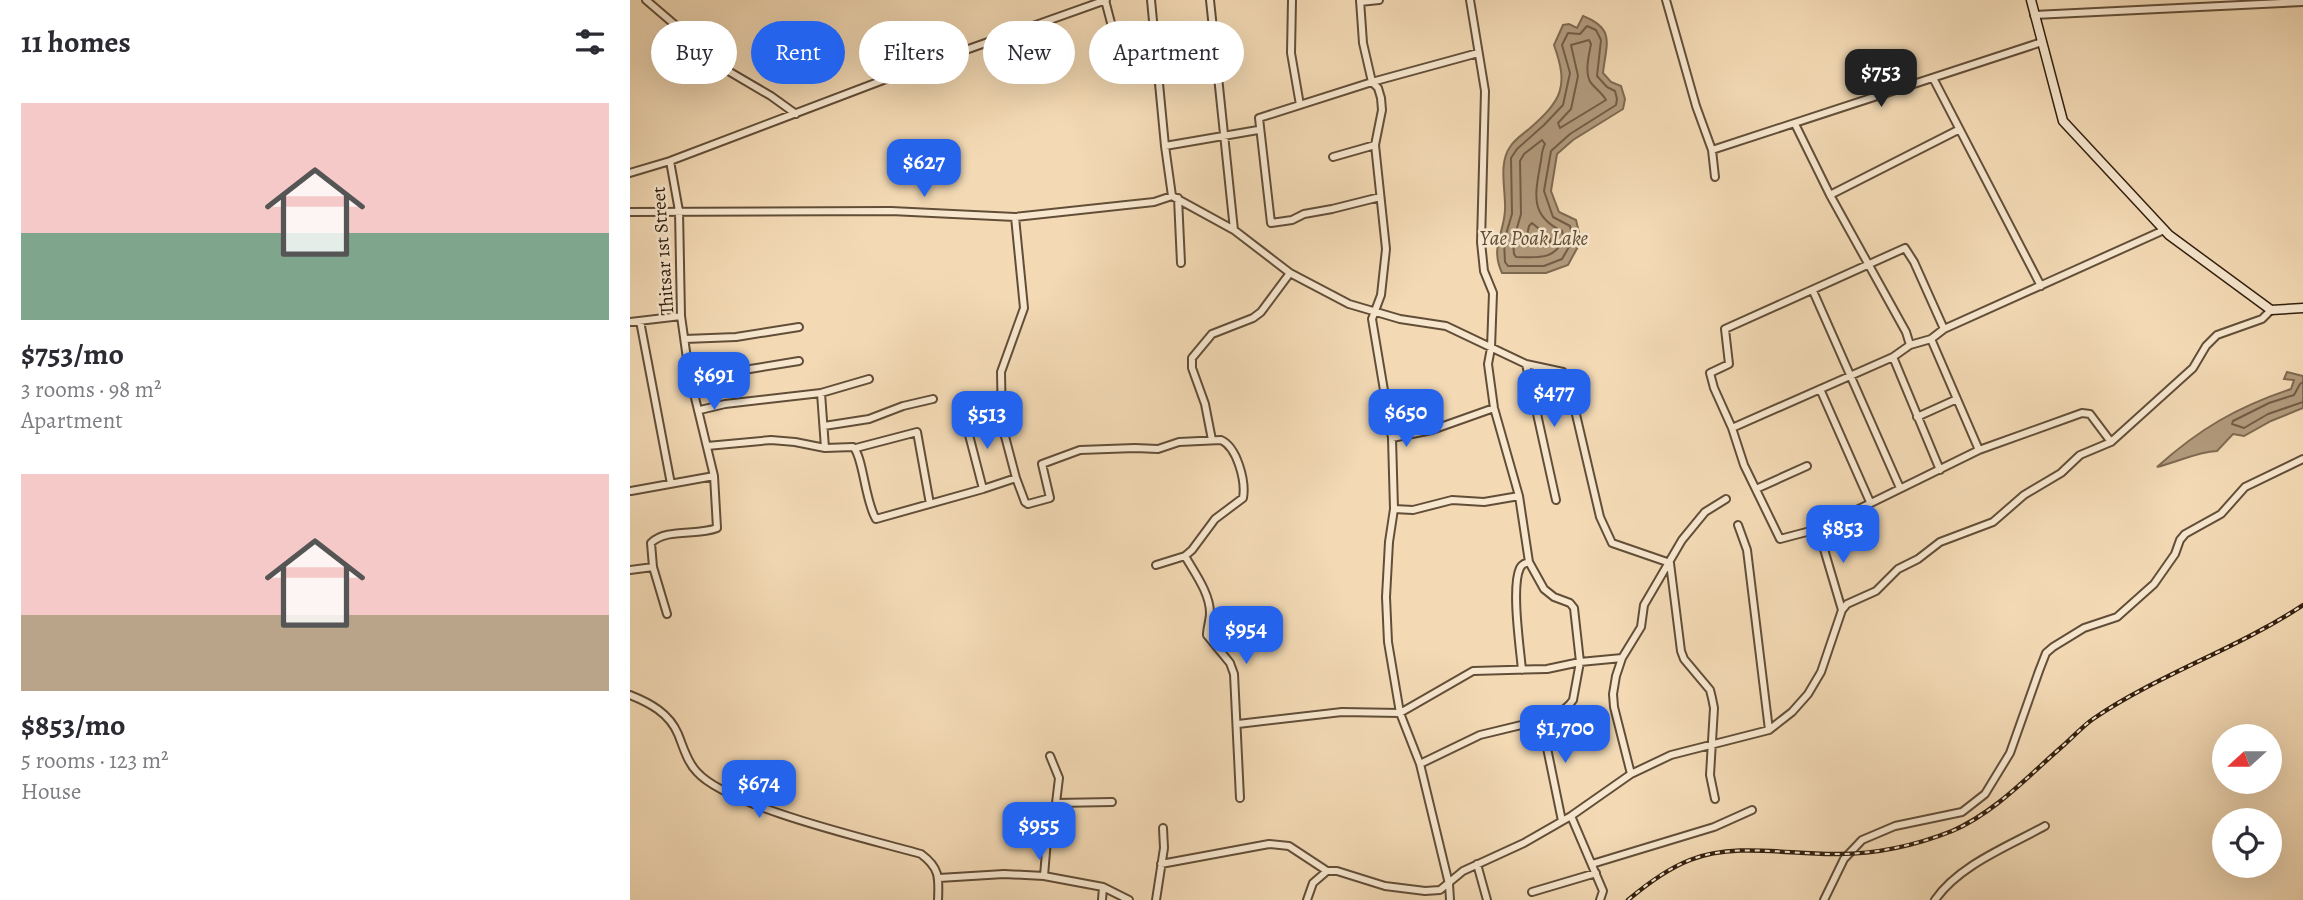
<!DOCTYPE html>
<meta charset="utf-8">
<style>
body{margin:0;font-family:Alegreya,serif;background:#f2f2f3;color:#2b2b33;height:100vh;display:flex;flex-direction:column;font-size:26px;white-space:nowrap}
*{box-sizing:border-box;margin:0}
p{font-size:23px;color:#7c7c81}
.icon{flex:none;width:38px;height:38px;fill:none;stroke:currentColor;stroke-width:2;stroke-linecap:round;stroke-linejoin:round}
.map{position:relative;flex:1;overflow:hidden}
.details{display:flex;flex-direction:column;background:#fff;width:630px}
.details>*{flex:none}
.top-card{position:absolute;left:21px;top:21px;width:665px;height:63px;display:flex;gap:14px}
.needle{width:46px;rotate:249deg}
.controls{position:absolute;left:1582px;top:724px;display:grid;gap:14px}
.controls a{display:grid;place-items:center;width:70px;height:70px;border-radius:50%;background:#fff;box-shadow:0 7px 28px #0002;font-size:35px}
.price{position:absolute;translate:-50% -60px;padding:0 16px;border-radius:14px;background:#2563eb;color:#fff;font-size:23px;line-height:46px;filter:drop-shadow(0 2px 4px #0008)}
.price::after{content:'';position:absolute;left:50%;top:42px;width:21px;height:16px;margin-left:-10px;background:inherit;clip-path:polygon(0 0,100% 0,50% 100%)}
.price.selected{background:#222;color:#fff}
ul{padding:0;list-style:none}
li{display:grid;align-content:center;gap:14px;height:371px;padding:0 21px}
li span{display:grid;place-items:center;height:217px;border-radius:0px;color:#555}
li>.icon{margin-inline-start:auto}
span .icon{width:126px;height:126px;fill:#fffc;stroke-width:1}
li b{font-size:30px}
h2{display:flex;justify-content:space-between;align-items:center;height:84px;padding:0 21px;font-size:30px}
.tag{padding:0 24px;border-radius:32px;background:#fff;box-shadow:0 7px 28px #0002;font-size:24px;line-height:63px}
.tag.selected{background:#2563eb;color:#fff}
main{display:flex;flex:1;min-height:0}
.map>svg:first-child{display:block}
.water{fill:#b19a7c;stroke:#7e6950;stroke-width:2}
.lines{fill:none;stroke-linecap:round;stroke-linejoin:round}
.shore{stroke:#725c45;stroke-width:2}
.street-casing{stroke:#624e38;stroke-width:10}
.secondary-casing{stroke:#321f0e;stroke-width:11}
.street{stroke:#f7e7cf;stroke-width:6}
.secondary{stroke:#f7e7cf;stroke-width:8}
.rail-casing{stroke:#321f0e;stroke-width:4.5}
.rail{stroke:#f7e7cf;stroke-width:2;stroke-dasharray:5;stroke-linecap:butt}
.labels{text-anchor:middle;stroke-width:5;stroke-linejoin:round;paint-order:stroke}
.street-label{font-size:19px;fill:#321f0e;stroke:#f7e7cf}
.water-label{font-size:21px;font-style:italic;fill:#5e4a34;stroke:#f7e7cf}
</style>
<main>
<section class="details">
<h2>11 homes<svg class="icon" aria-label="filters" viewBox="0 0 24 24"><path d="M4 7h16M4 17h16"/><circle cx="9" cy="7" r="2"/><circle cx="15" cy="17" r="2"/></svg></h2>
<ul>
<li><span style="background:linear-gradient(#f6c9c9 60%,#7fa58c 0)"><svg class="icon" aria-label="home" viewBox="0 0 24 24"><path d="M3 11l9-7 9 7M6 9v11h12V9"/></svg></span><div><b>$753/mo</b><p>3 rooms · 98 m²</p><p>Apartment</p></div></li>
<li><span style="background:linear-gradient(#f6c9c9 65%,#b9a48a 0)"><svg class="icon" aria-label="home" viewBox="0 0 24 24"><path d="M3 11l9-7 9 7M6 9v11h12V9"/></svg></span><div><b>$853/mo</b><p>5 rooms · 123 m²</p><p>House</p></div></li>
</ul>
</section>
<div class="map">
<svg width="1673" height="900" viewBox="0 0 1673 900">
<rect width="100%" height="100%" fill="#f3dab5"/>
<filter id="stains"><feTurbulence type="fractalNoise" baseFrequency=".00286" numOctaves="4"/><feColorMatrix values="0 0 0 0 .2 0 0 0 0 .09 0 0 0 0 .02 0 0 0 .5 -.17"/></filter>
<radialGradient id="worn" r=".72"><stop offset=".6" stop-color="#630" stop-opacity="0"/><stop offset="1" stop-color="#630" stop-opacity=".3"/></radialGradient>
<path class="water" d="M953 16C986 29 976 44 973 73L981 82 991 86 995 99 993 109 943 140 927 154 921 191 929 212 946 220 951 241 938 265 916 273H872C860 247 874 234 875 210 876 190 868 164 880 147 884 140 893 134 899 129 932 100 939 87 924 45L933 25 939 24 947 28Z
M1657 372 1673 376V408L1641 421 1614 436 1603 434 1587 451C1566 452 1548 462 1527 467 1569 429 1607 407 1661 389L1664 380 1654 379Z"/>
<g class="lines">
<path class="shore" d="M957 26 966 30 971 40 967 76 977 87 985 91 987 99 986 105 940 134 921 151 914 191 923 217 940 226 943 240 932 259 914 266H878L875 262 874 241 882 214 881 158 887 149 914 125 933 105 940 73 932 45 938 33 950 34Z
M959 40 961 44C959 55 954 73 961 83 966 89 973 94 976 100L930 128 928 123 941 109 948 76 941 45Z
M912 140 915 144C911 151 912 158 910 166 905 195 900 216 932 231L934 239C923 261 908 257 886 257L884 254 883 242 891 214 890 161 894 154Z
M902 223 920 238V243L911 246 895 245 899 226Z
M1673 382 1670 384 1664 395 1639 403 1603 421 1602 424 1614 428 1638 414 1673 402"/>
<g class="street-casing">
<path id="street" d="M16 0 100 72 141 96 166 114
M475 0 492 65 495 69 499 70 585 51
M521 0 535 146 542 196
M580 0 604 230
M662 0 661 53 670 105
M730 0 733 43 742 82 748 88 751 98 752 110 745 145 756 249 751 295 742 319 762 438 764 509 759 542 756 597 758 642 770 713 790 764 819 884 820 900
M1036 0 1066 106 1082 150 1085 177
M730 2 749 0
M1404 15 1673 2
M1303 78 1411 286
M1165 124 1200 195 1276 332 1280 345
M535 146 628 130
M1082 150 1412 42
M703 157 745 145
M0 173 40 161 285 68 476 0
M1200 195 1328 130
M750 197 702 209 674 214 662 220 641 223 629 118 742 82 848 53
M548 198 551 263
M0 212 261 211 385 217 524 202 542 196 604 230 660 273 719 304 770 319 816 326 896 364 933 372 937 376 970 517 982 543 1040 563 1051 651 1054 659 1080 690 1082 698 1084 708 1080 775 1085 799
M385 217 394 308 371 372 372 425 386 478 395 502 398 504 420 498 412 464 450 450 505 448 528 449 549 442 591 440C607 447 616 481 613 498L585 519 562 550 555 556 526 565
M1183 291 1270 488
M10 321 41 484
M0 322 51 316
M1314 329 1284 262 1275 248 1095 329 1099 364 1080 373 1084 388 1102 428 1114 465 1150 539 1188 529 1349 450 1452 413 1460 414 1481 442
M55 339 106 337 169 327
M1301 339 1349 450
M1263 357 1310 470
M896 364 926 500
M59 373 114 370 169 361
M1190 389 1240 502
M191 393 195 448
M70 410 95 404 191 393 239 379
M1287 417 1327 399
M332 425 339 435 353 489
M194 426 239 419 273 406 303 399
M1102 428 1263 357 1280 345 1301 339 1314 329 1534 230
M762 438 802 430 864 408
M582 440 575 404 562 368V358L582 334 623 318 631 312 660 273
M77 446 141 440 165 442 195 448 223 447C233 455 235 502 246 519L353 489 386 478
M226 448 287 432 300 504
M1126 489 1177 466
M1 491 84 476
M764 509 783 510 822 500 854 502 889 496
M1108 525 1117 550 1139 730
M1188 529 1212 610
M555 556C564 572 580 593 580 613 580 620 577 628 577 635L600 663 604 674 610 798
M0 570 23 567
M37 614 23 567 21 543C36 528 67 536 87 528L84 476 59 373 51 316 49 211 40 161
M892 670C890 647 881 587 890 568 893 563 894 564 899 562
M0 695C20 703 39 713 48 734 53 746 57 762 67 772 98 807 242 840 291 854 310 868 309 878 308 900
M902 722 917 748 932 821
M608 724 712 712 770 713 843 671 917 669 950 662 992 658
M790 764 850 735 916 719 929 714 939 705 943 700 950 662 944 608 940 603 924 597 914 589 899 562 889 496 864 408 858 364 861 348 863 293 854 271 851 242 855 91 840 0
M1001 774 984 707 983 694 986 676 992 658 1011 627 1014 605 1052 540 1075 512 1096 499
M426 803 482 802
M941 816 973 891 970 900
M531 864 639 844 659 846 697 871
M847 864 857 900
M962 864 1084 827 1122 810
M414 876 418 827 426 803 429 778 420 756
M309 878 374 874 414 876 473 887 499 900
M902 892 966 873
M472 900 473 887
M526 900 534 848 533 828
M677 900 683 883 697 871H707L755 886 795 891 810 890 833 871 894 843 941 816 1001 774 1041 755 1139 730 1162 712 1178 694 1191 672 1212 610 1217 604 1246 591 1268 569 1288 559 1310 542 1363 522 1394 495 1431 473 1450 455 1481 442 1563 368 1576 346 1587 335 1632 319 1641 310
M1194 900 1214 859 1232 840 1265 826 1332 812 1355 794 1380 753 1409 671 1416 653 1423 647 1454 628 1487 617 1524 584 1545 554 1550 540 1555 534 1591 514 1615 487 1673 459
M1305 900C1329 865 1379 846 1415 826"/>
</g>
<g class="secondary-casing">
<path id="secondary" d="M1401 0 1433 121 1539 235 1641 310 1673 308"/>
</g>
<use href="#street" class="street"/>
<use href="#secondary" class="secondary"/>
<g class="rail-casing">
<path id="rail" d="M998 900C1017 884 1037 869 1060 860 1106 842 1160 855 1208 854 1246 854 1287 845 1322 831 1366 812 1400 774 1435 744 1444 736 1453 726 1463 719 1529 674 1607 649 1673 605"/>
</g>
<use href="#rail" class="rail"/>
</g>
<g class="labels">
<g class="street-label">
<text transform="translate(32 251) rotate(-94)" y="7">Thitsar 1st Street</text>
</g>
<g class="water-label">
<text x="904" y="245">Yae Poak Lake</text>
</g>
</g>
<rect width="100%" height="100%" filter="url(#stains)"/>
<rect width="100%" height="100%" fill="url(#worn)"/>
</svg>
<div class="controls">
<a><svg class="needle" viewBox="-14 -14 28 28"><path d="M0-13l5 13h-10z" fill="#e53935"/><path d="M0 13l5-13h-10z" fill="#7c7c81"/></svg></a>
<a><svg class="icon" aria-label="locate" viewBox="0 0 24 24"><circle cx="12" cy="12" r="6"/><path d="M12 2v4M12 18v4M2 12h4M18 12h4"/></svg></a>
</div>
<b class="price selected" style="left:1251px;top:109px">$753</b>
<b class="price" style="left:294px;top:199px">$627</b>
<b class="price" style="left:84px;top:412px">$691</b>
<b class="price" style="left:924px;top:429px">$477</b>
<b class="price" style="left:776px;top:449px">$650</b>
<b class="price" style="left:357px;top:451px">$513</b>
<b class="price" style="left:1213px;top:565px">$853</b>
<b class="price" style="left:616px;top:666px">$954</b>
<b class="price" style="left:935px;top:765px">$1,700</b>
<b class="price" style="left:129px;top:820px">$674</b>
<b class="price" style="left:409px;top:862px">$955</b>
<div class="top-card">
<a class="tag">Buy</a>
<a class="tag selected">Rent</a>
<a class="tag">Filters</a>
<a class="tag">New</a>
<a class="tag">Apartment</a>
</div>
</div>
</main>
